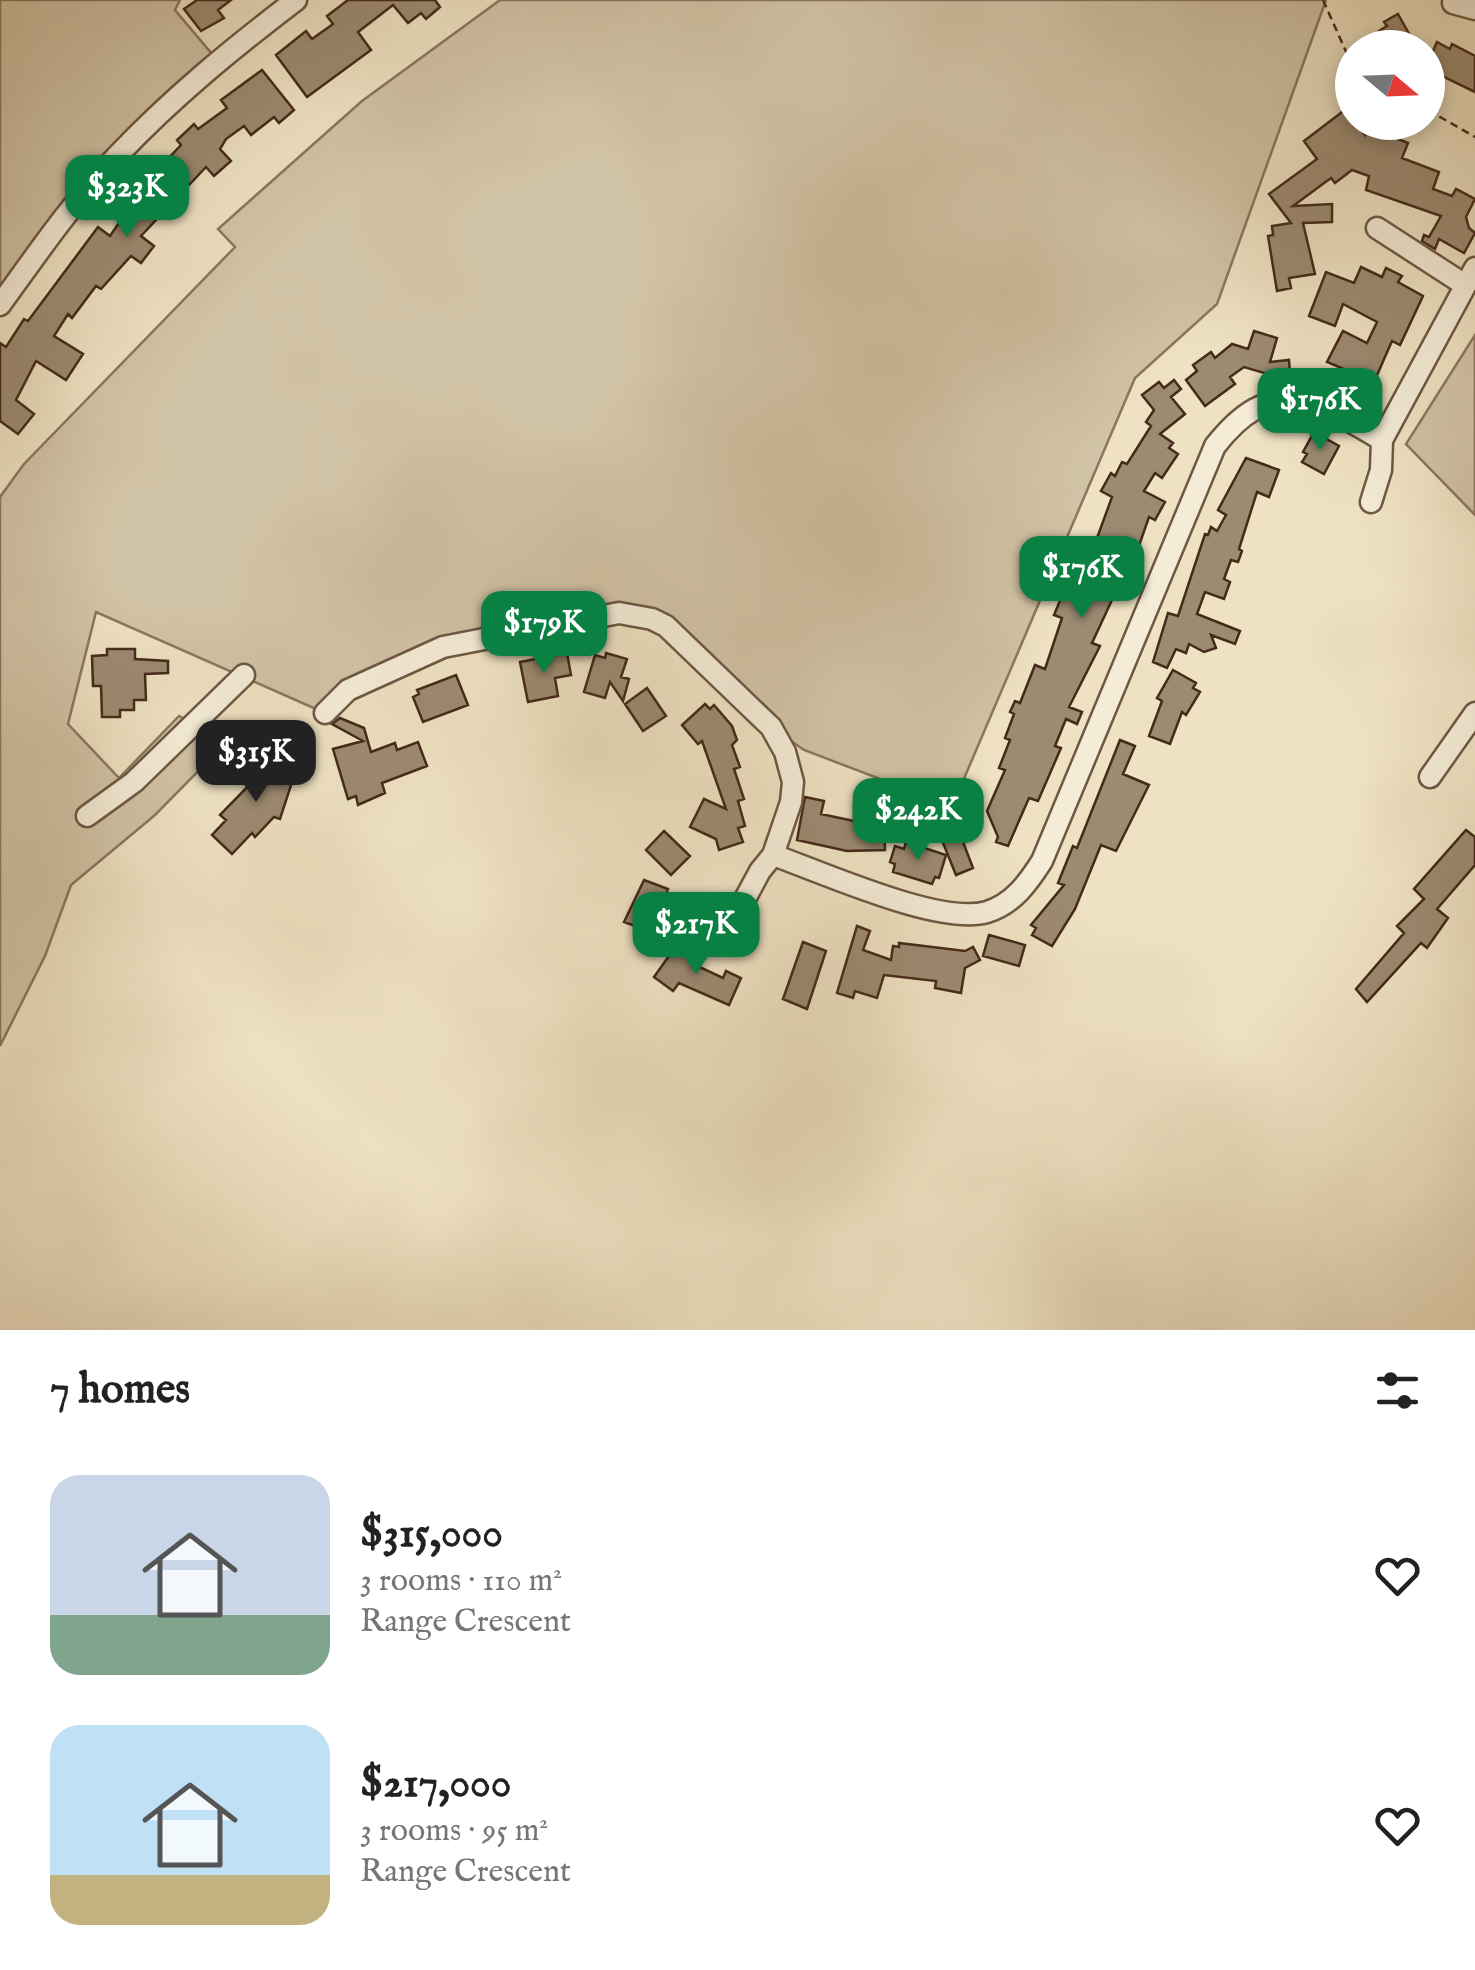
<!DOCTYPE html>
<meta charset="utf-8">
<style>
body{margin:0;font-family:"IM FELL English",serif;background:#f6f6f6;color:#222;height:100vh;display:flex;flex-direction:column;font-size:38px;white-space:nowrap}
*{box-sizing:border-box;margin:0}
p{font-size:32px;color:#767676}
.icon{flex:none;width:55px;height:55px;fill:none;stroke:currentColor;stroke-width:2;stroke-linecap:round;stroke-linejoin:round}
.map{position:relative;height:1330px;overflow:hidden}
.panel{display:flex;flex-direction:column;background:#fff;flex:1}
.panel>*{flex:none}
.needle{width:65px;rotate:109deg}
.buttons{position:absolute;left:1335px;top:30px;display:grid;gap:20px}
.buttons a{display:grid;place-items:center;width:110px;height:110px;border-radius:50%;background:#fff;box-shadow:0 5px 15px #0003;font-size:50px}
.price{position:absolute;translate:-50% -85px;padding:0 22px;border-radius:20px;background:#0b8043;color:#fff;font-size:32px;line-height:65px;filter:drop-shadow(0 2px 5px #0008)}
.price::after{content:'';position:absolute;left:50%;top:60px;width:30px;height:22px;margin-left:-15px;background:inherit;clip-path:polygon(0 0,100% 0,50% 100%)}
.price.on{background:#222;color:#fff}
ul{padding:0;list-style:none}
li{display:flex;align-items:center;gap:30px;height:250px;padding:0 50px}
li span{display:grid;place-items:center;flex:none;width:280px;height:200px;border-radius:30px;color:#555}
li>.icon{margin-inline-start:auto}
span .icon{width:120px;height:120px;fill:#fffc;stroke-width:1}
li b{font-size:42px}
h2{display:flex;justify-content:space-between;align-items:center;height:120px;padding:0 50px;font-size:42px}
.map>svg:first-child{display:block}
.green{fill:#d1c3a5;stroke:#8a765f;stroke-width:2.5}
.building{fill:#9c8a71;stroke:#442a19;stroke-width:2.5}
.lines{fill:none;stroke-linecap:round;stroke-linejoin:round}
.minor-casing{stroke:#6e5843;stroke-width:25}
.path{stroke:#442a19;stroke-width:2.5;stroke-dasharray:8 5;stroke-linecap:butt}
.minor{stroke:#f4ecd7;stroke-width:20}
</style>
<div class="map">
<svg width="1475" height="1330" viewBox="0 0 1475 1330">
<rect width="100%" height="100%" fill="#eee2c2"/>
<filter id="stains"><feTurbulence type="fractalNoise" baseFrequency=".002" numOctaves="4"/><feColorMatrix values="0 0 0 0 .2 0 0 0 0 .09 0 0 0 0 .02 0 0 0 .5 -.17"/></filter>
<radialGradient id="worn" r=".72"><stop offset=".6" stop-color="#630" stop-opacity="0"/><stop offset="1" stop-color="#630" stop-opacity=".3"/></radialGradient>
<path class="green" d="M0 0H180L175 10 217 60 117 155 0 305Z
M500 0H1326L1217 304 1135 378 957 795 925 796 804 750 771 727 642 617 443 647 325 713 96 612 68 724 119 778 179 716 226 743 155 815 71 885 45 956 0 1046V497L24 464 235 247 218 229 362 101Z
M1475 335V515L1406 444Z"/>
<path class="building" d="M197 0H231L218 10 224 18 201 31 184 9Z
M348 0H435L440 7 426 19 421 13 408 23 393 5 358 32 371 50 307 97 276 55 306 31 312 39 333 24 327 16Z
M1398 14 1417 48H1388L1379 31 1387 26 1384 22Z
M1437 42 1450 49 1452 44 1475 56V92L1436 73 1439 68 1428 62Z
M262 70 294 110 279 123 274 117 251 135 244 126 226 139 220 149 231 161 214 176 206 167 141 236 154 246 141 263 131 256 101 289 96 286 72 318 68 314 54 336 83 354 66 380 36 361 16 400 34 414 18 434 0 421V343L6 347 24 319 28 321 98 227 110 236 125 214 118 208 158 161 162 165 181 145 177 140 194 124 198 129 227 108 221 100Z
M1346 109 1365 135 1368 127 1382 132 1385 125 1401 131 1398 139 1408 143 1402 158 1439 172 1433 189 1452 196 1456 189 1475 199 1466 217 1469 228 1475 233 1464 253 1439 239 1435 249 1422 241 1424 235 1429 237 1441 216 1366 190 1369 176 1352 170 1335 183 1331 178 1293 206 1332 204V222L1303 223 1315 274 1289 278 1291 288 1277 291 1268 236 1273 235 1272 226 1291 223 1269 194 1317 159 1304 141Z
M1361 267 1382 277 1386 268 1402 276 1398 282 1423 296 1400 345 1392 341 1374 382 1327 362 1343 331 1367 343 1377 322 1343 304 1335 326 1309 316 1326 272 1354 283Z
M1254 331 1277 338 1270 362 1289 360 1290 376 1278 377 1244 367 1230 377 1235 384 1205 406 1186 380 1197 371 1193 365 1211 352 1215 358 1232 344 1248 349Z
M1174 380 1181 389 1171 397 1185 414 1160 434 1173 443 1169 448 1178 454 1162 478 1155 473 1144 491 1165 502 1155 520 1149 517 1134 560 1131 559 1092 643 1100 646 1069 707 1082 712 1077 724 1066 719 1055 746 1061 748 1038 801 1029 798 1008 846 996 842 998 837 987 811 1005 770 999 768 1010 740 1005 738 1014 714 1010 712 1015 701 1020 703 1035 665 1045 669 1062 618 1054 615 1066 586 1086 594 1095 571 1080 566 1083 558 1069 552 1073 541 1093 549 1112 497 1101 491 1111 473 1115 476 1122 462 1127 464 1151 426 1146 422 1154 410 1142 395 1159 382 1164 388Z
M1314 432 1339 446 1324 474 1302 462 1307 454 1303 452Z
M1246 458 1279 470 1269 497 1257 492 1239 549 1242 551 1238 562 1231 560 1224 579 1230 582 1224 599 1205 592 1197 614 1240 631 1235 644 1211 635 1216 648 1204 652 1189 644 1186 653 1176 649 1167 668 1153 662 1168 613 1178 616 1205 534 1208 535 1211 527 1217 531 1226 515 1218 510Z
M107 649H135V659L168 661V673L145 674 146 700H134V710H120V717H102L101 686H93L92 656 107 655Z
M567 653 571 675 555 678 558 696 528 702 520 662Z
M606 653 627 659 621 677 629 679 623 701 610 682 605 698 584 692 595 655 605 658Z
M1173 670 1196 683 1193 688 1200 692 1186 715 1182 712 1170 744 1149 736 1162 701 1157 698Z
M456 675 468 705 423 722 413 697 419 694 417 690Z
M647 688 666 716 643 731 625 704Z
M705 704 710 709 714 705 732 726 737 740 732 745 740 767 734 769 744 799 738 801 745 826 738 828 743 842 719 850 716 839 690 827 704 799 726 809 702 741 698 744 682 725Z
M340 718 364 728 371 752 395 743 397 750 418 742 427 766 382 783 385 793 358 805 356 796 348 799 333 749 363 741 332 724Z
M1120 740 1135 746 1123 774 1149 785 1116 851 1101 845 1075 909 1052 946 1032 935 1036 928 1031 925 1064 885 1058 883 1073 846 1077 848Z
M273 752 290 758 285 773 294 776 280 819 274 817 255 837 252 833 232 854 212 835 226 820 220 815 260 774 265 776Z
M805 797 824 801 821 814 854 821V804L875 803V813H884L885 850 847 851 797 840Z
M957 826 973 868 956 875 939 833Z
M1466 830 1475 837V865L1437 909 1448 918 1427 948 1421 943 1367 1002 1356 989 1404 933 1397 926 1424 899 1414 889Z
M664 831 690 856 671 875 646 850Z
M906 842 946 855 939 878 935 877 932 884 893 872 895 864 890 862 895 846 904 849Z
M644 880 668 889 652 932 624 922Z
M857 926 870 931 863 950 891 960 893 946 899 947V943L965 951 973 947 980 960 965 968 961 993 935 988 936 981 884 975 877 998 855 991 853 998 837 993Z
M989 935 1025 945 1019 966 983 956Z
M803 942 826 951 807 1009 783 999Z
M676 946 696 960 693 964 723 978 726 971 741 978 729 1005 679 983 673 991 654 977Z"/>
<g class="lines">
<g class="minor-casing">
<path id="minor" d="M1453 3 1475 9
M1377 228 1465 285
M0 305C37 254 73 201 118 155 173 97 233 48 296 0
M1371 502 1381 470 1382 440 1475 268
M325 713 348 690 443 647 619 613 652 619 666 626 771 727 785 752 793 782 791 802 773 855 760 871 725 936
M1430 777 1475 713
M87 816 134 782 244 675
M773 855C822 872 940 926 987 912 1013 904 1028 883 1042 861L1215 446C1272 373 1315 400 1382 440"/>
</g>
<path class="path" d="M1323 0 1352 65
M1428 110 1475 137"/>
<use href="#minor" class="minor"/>
</g>
<rect width="100%" height="100%" filter="url(#stains)"/>
<rect width="100%" height="100%" fill="url(#worn)"/>
</svg>
<div class="buttons">
<a><svg class="needle" viewBox="-14 -14 28 28"><path d="M0-13l5 13h-10z" fill="#e53935"/><path d="M0 13l5-13h-10z" fill="#767676"/></svg></a>
</div>
<b class="price" style="left:127px;top:240px">$323K</b>
<b class="price" style="left:1320px;top:453px">$176K</b>
<b class="price" style="left:1082px;top:621px">$176K</b>
<b class="price" style="left:544px;top:676px">$179K</b>
<b class="price on" style="left:256px;top:805px">$315K</b>
<b class="price" style="left:918px;top:863px">$242K</b>
<b class="price" style="left:696px;top:977px">$217K</b>
</div>
<section class="panel">
<h2>7 homes<svg class="icon" aria-label="filters" viewBox="0 0 24 24"><path d="M4 7h16M4 17h16"/><circle cx="9" cy="7" r="2"/><circle cx="15" cy="17" r="2"/></svg></h2>
<ul>
<li><span style="background:linear-gradient(#c9d6e8 70%,#7fa58c 0)"><svg class="icon" aria-label="home" viewBox="0 0 24 24"><path d="M3 11l9-7 9 7M6 9v11h12V9"/></svg></span><div><b>$315,000</b><p>3 rooms · 110 m²</p><p>Range Crescent</p></div><svg class="icon" aria-label="heart" viewBox="0 0 24 24"><path d="M12 20l-8-8c-3-5 5-10 8-4 3-6 11-1 8 4z"/></svg></li>
<li><span style="background:linear-gradient(#bfe0f5 75%,#c2b280 0)"><svg class="icon" aria-label="home" viewBox="0 0 24 24"><path d="M3 11l9-7 9 7M6 9v11h12V9"/></svg></span><div><b>$217,000</b><p>3 rooms · 95 m²</p><p>Range Crescent</p></div><svg class="icon" aria-label="heart" viewBox="0 0 24 24"><path d="M12 20l-8-8c-3-5 5-10 8-4 3-6 11-1 8 4z"/></svg></li>
</ul>
</section>
